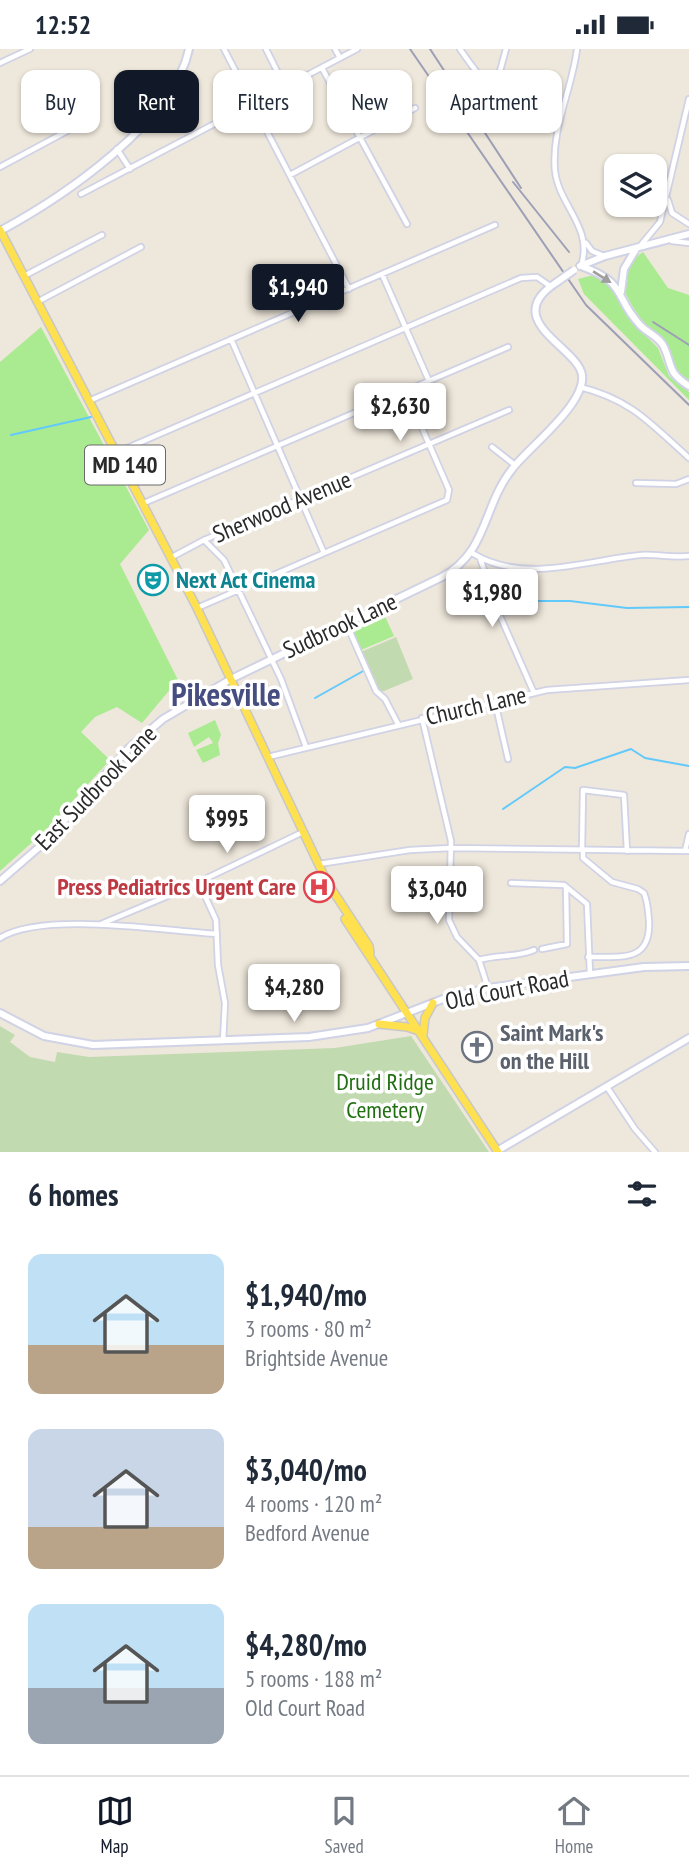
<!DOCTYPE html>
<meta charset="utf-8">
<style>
body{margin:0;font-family:"PT Sans Narrow",sans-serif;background:#f6f6f7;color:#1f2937;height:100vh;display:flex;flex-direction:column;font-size:26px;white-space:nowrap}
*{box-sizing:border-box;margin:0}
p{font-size:23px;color:#747a83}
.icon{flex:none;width:38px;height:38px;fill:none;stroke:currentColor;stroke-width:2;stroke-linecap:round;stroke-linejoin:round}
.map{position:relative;height:1103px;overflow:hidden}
.sheet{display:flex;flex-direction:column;background:#fff;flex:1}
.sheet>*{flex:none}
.hud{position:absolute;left:21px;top:21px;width:648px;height:63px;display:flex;gap:14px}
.tools{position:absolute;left:604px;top:105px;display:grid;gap:14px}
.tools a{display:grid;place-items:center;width:63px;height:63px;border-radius:14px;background:#fff;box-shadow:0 2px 5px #0004;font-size:35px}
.price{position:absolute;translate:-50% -60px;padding:0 16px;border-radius:7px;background:#fff;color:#222;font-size:23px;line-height:46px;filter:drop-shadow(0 2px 4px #0008)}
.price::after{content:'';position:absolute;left:50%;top:42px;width:21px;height:16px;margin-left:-10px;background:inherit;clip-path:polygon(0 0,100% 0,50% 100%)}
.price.selected{background:#111827;color:#fff}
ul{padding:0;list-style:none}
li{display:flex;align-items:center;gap:21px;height:175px;padding:0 28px}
li span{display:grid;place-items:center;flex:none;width:196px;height:140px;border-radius:14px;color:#555}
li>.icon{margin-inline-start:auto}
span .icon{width:84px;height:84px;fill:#fffc;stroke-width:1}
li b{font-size:30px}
h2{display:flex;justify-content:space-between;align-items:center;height:84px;padding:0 28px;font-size:30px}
.chip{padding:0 24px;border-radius:14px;background:#fff;box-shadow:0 2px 5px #0004;font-size:24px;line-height:63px}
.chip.selected{background:#111827;color:#fff}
.status{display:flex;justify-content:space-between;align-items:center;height:49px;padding:0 35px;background:#fff;direction:ltr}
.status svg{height:19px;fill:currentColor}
.tabs{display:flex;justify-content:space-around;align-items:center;height:98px;border-top:2px solid #e0e1e3;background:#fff;font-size:19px;color:#747a83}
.tabs a{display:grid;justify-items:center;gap:4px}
.tabs .selected{color:#111827}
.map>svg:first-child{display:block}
.green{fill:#aaea91}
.cemetery{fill:#c2dab0}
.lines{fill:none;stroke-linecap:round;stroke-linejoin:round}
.stream{stroke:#62c9fb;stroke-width:2}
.minor-casing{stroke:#d0d2e5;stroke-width:8}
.tertiary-casing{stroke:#d0d2e5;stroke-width:10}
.secondary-casing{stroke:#d0d2e5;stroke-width:10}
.primary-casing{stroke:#c8c8c8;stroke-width:10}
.minor{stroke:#fff;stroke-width:4.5}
.tertiary{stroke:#fff;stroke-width:6}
.secondary{stroke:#fff;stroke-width:6}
.primary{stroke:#ffe04e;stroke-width:7}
.rail{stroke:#9d9fb7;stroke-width:2}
.tertiary-bridge-casing{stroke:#d0d2e5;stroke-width:10;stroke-linecap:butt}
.tertiary-bridge{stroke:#fff;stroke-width:6}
.oneway{fill:#9f9f9f}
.labels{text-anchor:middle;stroke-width:7;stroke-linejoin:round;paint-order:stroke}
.shield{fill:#fff;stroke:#6a6a6a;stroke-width:2}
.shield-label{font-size:23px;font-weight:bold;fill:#2a2a2a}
.street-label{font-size:24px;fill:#2a2a2a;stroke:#fff}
.culture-label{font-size:24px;font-weight:bold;fill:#0d838f;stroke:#fff;text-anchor:start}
.health-label{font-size:24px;font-weight:bold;fill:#be3a42;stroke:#fff;text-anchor:end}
.worship-label{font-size:24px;font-weight:bold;fill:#5b616d;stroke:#fff;text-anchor:start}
.park-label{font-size:24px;fill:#206f12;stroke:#fff}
.district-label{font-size:32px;font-weight:bold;fill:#464d80;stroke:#fff}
</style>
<div class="status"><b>12:52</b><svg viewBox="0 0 49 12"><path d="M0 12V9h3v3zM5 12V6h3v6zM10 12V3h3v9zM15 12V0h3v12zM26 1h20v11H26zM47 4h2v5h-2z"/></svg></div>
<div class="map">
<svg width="689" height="1103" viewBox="0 0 689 1103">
<rect width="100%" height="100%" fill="#eee7db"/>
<path class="green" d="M643 203 668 239 689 246V334C674 322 676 317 667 303 651 280 633 265 623 238L632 211Z
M594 226 605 229 612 237 634 275 658 299 669 327 689 343V351L584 245 578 230Z
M41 278 149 481 120 515 178 631 142 674 117 658 95 668 81 683 110 711 47 780 0 822V313Z
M383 563 394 587 361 601 351 578Z
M215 671 221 686 218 694 220 706 203 714 196 701 213 694 209 688 194 698 188 684Z"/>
<path class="cemetery" d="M396 588 413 630 379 644 361 603Z
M0 977 15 986 10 993 30 1008 55 1013 57 1003 89 1008 335 999 411 987 489 1103H0Z"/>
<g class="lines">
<path class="stream" d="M11 386 91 368
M522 552H570L627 559 689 558
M315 649 365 621
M503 760 565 718 575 719 631 700 645 709 689 717"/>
<g class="minor-casing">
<path id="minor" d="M224 0 349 240
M266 0 285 38
M335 0 340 9
M460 0C495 51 502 51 562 64
M577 0C572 41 551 79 555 122 559 157 594 179 581 217
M0 14 30 0
M322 19 407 175
M494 44 506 0
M117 100 130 120
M0 118 82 74
M290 126 415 59
M81 145 357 0
M668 151 672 164 689 175
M672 192 689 194
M586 194 592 202 604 207
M641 196 660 173 689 50
M382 225 429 332
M24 227 102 186
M39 252 141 198
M231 290 324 504
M580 338C632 351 651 375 689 409
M91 351 495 176
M492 398 515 416
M118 403 521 229 537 228 550 237
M636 434 676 435 689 430
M144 454 508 298
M204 491 224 511 281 630 306 698
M472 504C524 536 586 511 641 506 657 505 673 509 689 507
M172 508 204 491 509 361
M480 509 497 560 534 644
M197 559 447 451 449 441 406 342
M346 574 376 642 385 650 398 675
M495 653 508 710
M422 669 451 792 449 871 457 888 479 911 488 939
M268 708 547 641 689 631
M582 801 583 741 624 746 627 802
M583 801V809L612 833 638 840 644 844C648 854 648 862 649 872 651 915 619 907 588 908
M685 802 689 785
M319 815 410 801 451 799 689 802
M199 834 216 871 218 916 225 954 223 992
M511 834 564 836 587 855 590 925
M101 875 182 841 303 783
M0 889C43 862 165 882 217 885
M542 900 567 895 566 838
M479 911C498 905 515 909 534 901
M607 1038 635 1080 655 1103"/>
</g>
<g class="tertiary-casing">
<path id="tertiary" d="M580 217 605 207 689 185
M581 217C628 234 613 247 640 276 647 284 660 288 664 298 673 318 667 323 689 337
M621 243 624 220 636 200
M0 832 45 793 129 699 163 670 231 630 442 528C489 502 482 457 513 419 529 398 586 355 582 326 578 298 498 271 557 233
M497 1102 689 989"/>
</g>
<g class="secondary-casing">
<path id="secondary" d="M0 182C63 148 174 73 189 0
M0 964 44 987 93 996 309 988 368 979 443 950 488 939 644 918 689 917"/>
</g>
<g class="primary-casing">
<path id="primary" d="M0 181 197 559 327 833 369 897 370 904
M345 870 498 1103
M379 975 407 978 419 982
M423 986 425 969 433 954"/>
</g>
<use href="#minor" class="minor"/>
<use href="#tertiary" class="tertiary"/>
<use href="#secondary" class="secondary"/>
<use href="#primary" class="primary"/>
<path class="rail" d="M410 0 586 256 689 356
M430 0 521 139
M513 133 569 203
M653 273 689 296"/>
<g class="tertiary-bridge-casing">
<path id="tertiary-bridge" d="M557 233 574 221"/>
</g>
<use href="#tertiary-bridge" class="tertiary-bridge"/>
</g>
<defs><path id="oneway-solid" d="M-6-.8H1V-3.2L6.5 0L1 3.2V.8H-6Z" transform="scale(1.75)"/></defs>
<use class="oneway" href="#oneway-solid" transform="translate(602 228) rotate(32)"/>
<defs>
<g id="theatre-ring" transform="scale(1.575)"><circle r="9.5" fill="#fff" stroke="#0f9aa8" stroke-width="1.5"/><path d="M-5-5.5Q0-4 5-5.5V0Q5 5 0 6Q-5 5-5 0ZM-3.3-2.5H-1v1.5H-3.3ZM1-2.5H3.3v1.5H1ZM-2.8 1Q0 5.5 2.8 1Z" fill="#0f9aa8"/></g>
<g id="hospital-ring" transform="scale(1.575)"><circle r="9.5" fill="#fff" stroke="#e0444e" stroke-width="1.5"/><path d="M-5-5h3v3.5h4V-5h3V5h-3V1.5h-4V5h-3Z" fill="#e0444e"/></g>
<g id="church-ring" transform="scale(1.575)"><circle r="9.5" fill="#fff" stroke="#6b7280" stroke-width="1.5"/><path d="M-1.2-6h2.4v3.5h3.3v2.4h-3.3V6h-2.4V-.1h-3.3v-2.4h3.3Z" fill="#6b7280"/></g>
</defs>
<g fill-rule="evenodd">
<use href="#theatre-ring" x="153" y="531"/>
<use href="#hospital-ring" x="319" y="838"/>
<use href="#church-ring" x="477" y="998"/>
</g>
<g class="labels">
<rect class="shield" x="85" y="396.5" width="80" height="39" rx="5"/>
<g class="shield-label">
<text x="125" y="424">MD 140</text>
</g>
<g class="street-label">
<text transform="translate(282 458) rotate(-23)" y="8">Sherwood Avenue</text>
<text transform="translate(340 577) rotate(-25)" y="8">Sudbrook Lane</text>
<text transform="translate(476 657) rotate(-13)" y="8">Church Lane</text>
<text transform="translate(96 739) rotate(-46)" y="8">East Sudbrook Lane</text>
<text transform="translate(507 941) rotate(-11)" y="8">Old Court Road</text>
</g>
<g class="culture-label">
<text x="176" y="539">Next Act Cinema</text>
</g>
<g class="health-label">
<text x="296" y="846">Press Pediatrics Urgent Care</text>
</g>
<g class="worship-label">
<text x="500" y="992">Saint Mark's<tspan x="500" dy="28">on the Hill</tspan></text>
</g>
<g class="park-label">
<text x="385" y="1041">Druid Ridge<tspan x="385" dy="28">Cemetery</tspan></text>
</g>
<g class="district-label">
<text x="226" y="657">Pikesville</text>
</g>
</g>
</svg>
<div class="tools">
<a><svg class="icon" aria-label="layers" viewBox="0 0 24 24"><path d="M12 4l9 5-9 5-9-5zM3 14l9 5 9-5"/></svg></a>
</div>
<b class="price selected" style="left:298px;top:275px">$1,940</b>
<b class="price" style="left:400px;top:394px">$2,630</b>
<b class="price" style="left:492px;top:580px">$1,980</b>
<b class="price" style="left:227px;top:806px">$995</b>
<b class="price" style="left:437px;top:877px">$3,040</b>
<b class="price" style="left:294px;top:975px">$4,280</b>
<div class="hud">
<a class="chip">Buy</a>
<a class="chip selected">Rent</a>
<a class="chip">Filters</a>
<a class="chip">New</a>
<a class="chip">Apartment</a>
</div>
</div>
<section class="sheet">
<h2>6 homes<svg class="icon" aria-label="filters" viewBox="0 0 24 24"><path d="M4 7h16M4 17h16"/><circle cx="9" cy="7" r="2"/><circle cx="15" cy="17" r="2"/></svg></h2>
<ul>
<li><span style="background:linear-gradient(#bfe0f5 65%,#b9a48a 0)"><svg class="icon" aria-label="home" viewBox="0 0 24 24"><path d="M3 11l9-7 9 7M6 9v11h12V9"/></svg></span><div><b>$1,940/mo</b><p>3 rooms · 80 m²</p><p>Brightside Avenue</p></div></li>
<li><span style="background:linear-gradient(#c9d6e8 70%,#b9a48a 0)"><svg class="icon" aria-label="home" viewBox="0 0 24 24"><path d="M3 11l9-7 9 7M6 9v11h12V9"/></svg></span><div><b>$3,040/mo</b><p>4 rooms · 120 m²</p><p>Bedford Avenue</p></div></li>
<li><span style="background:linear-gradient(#bfe0f5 60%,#9aa5b1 0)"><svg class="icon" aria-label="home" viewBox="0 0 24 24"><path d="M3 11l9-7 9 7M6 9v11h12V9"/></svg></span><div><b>$4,280/mo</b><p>5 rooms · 188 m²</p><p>Old Court Road</p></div></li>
</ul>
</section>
<nav class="tabs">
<a class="selected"><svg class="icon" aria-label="map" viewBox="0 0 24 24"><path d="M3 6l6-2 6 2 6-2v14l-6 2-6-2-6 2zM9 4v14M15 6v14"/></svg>Map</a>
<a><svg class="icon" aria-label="saved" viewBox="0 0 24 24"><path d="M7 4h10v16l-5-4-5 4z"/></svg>Saved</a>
<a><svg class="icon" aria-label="home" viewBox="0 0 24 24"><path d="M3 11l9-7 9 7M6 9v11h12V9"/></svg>Home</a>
</nav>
